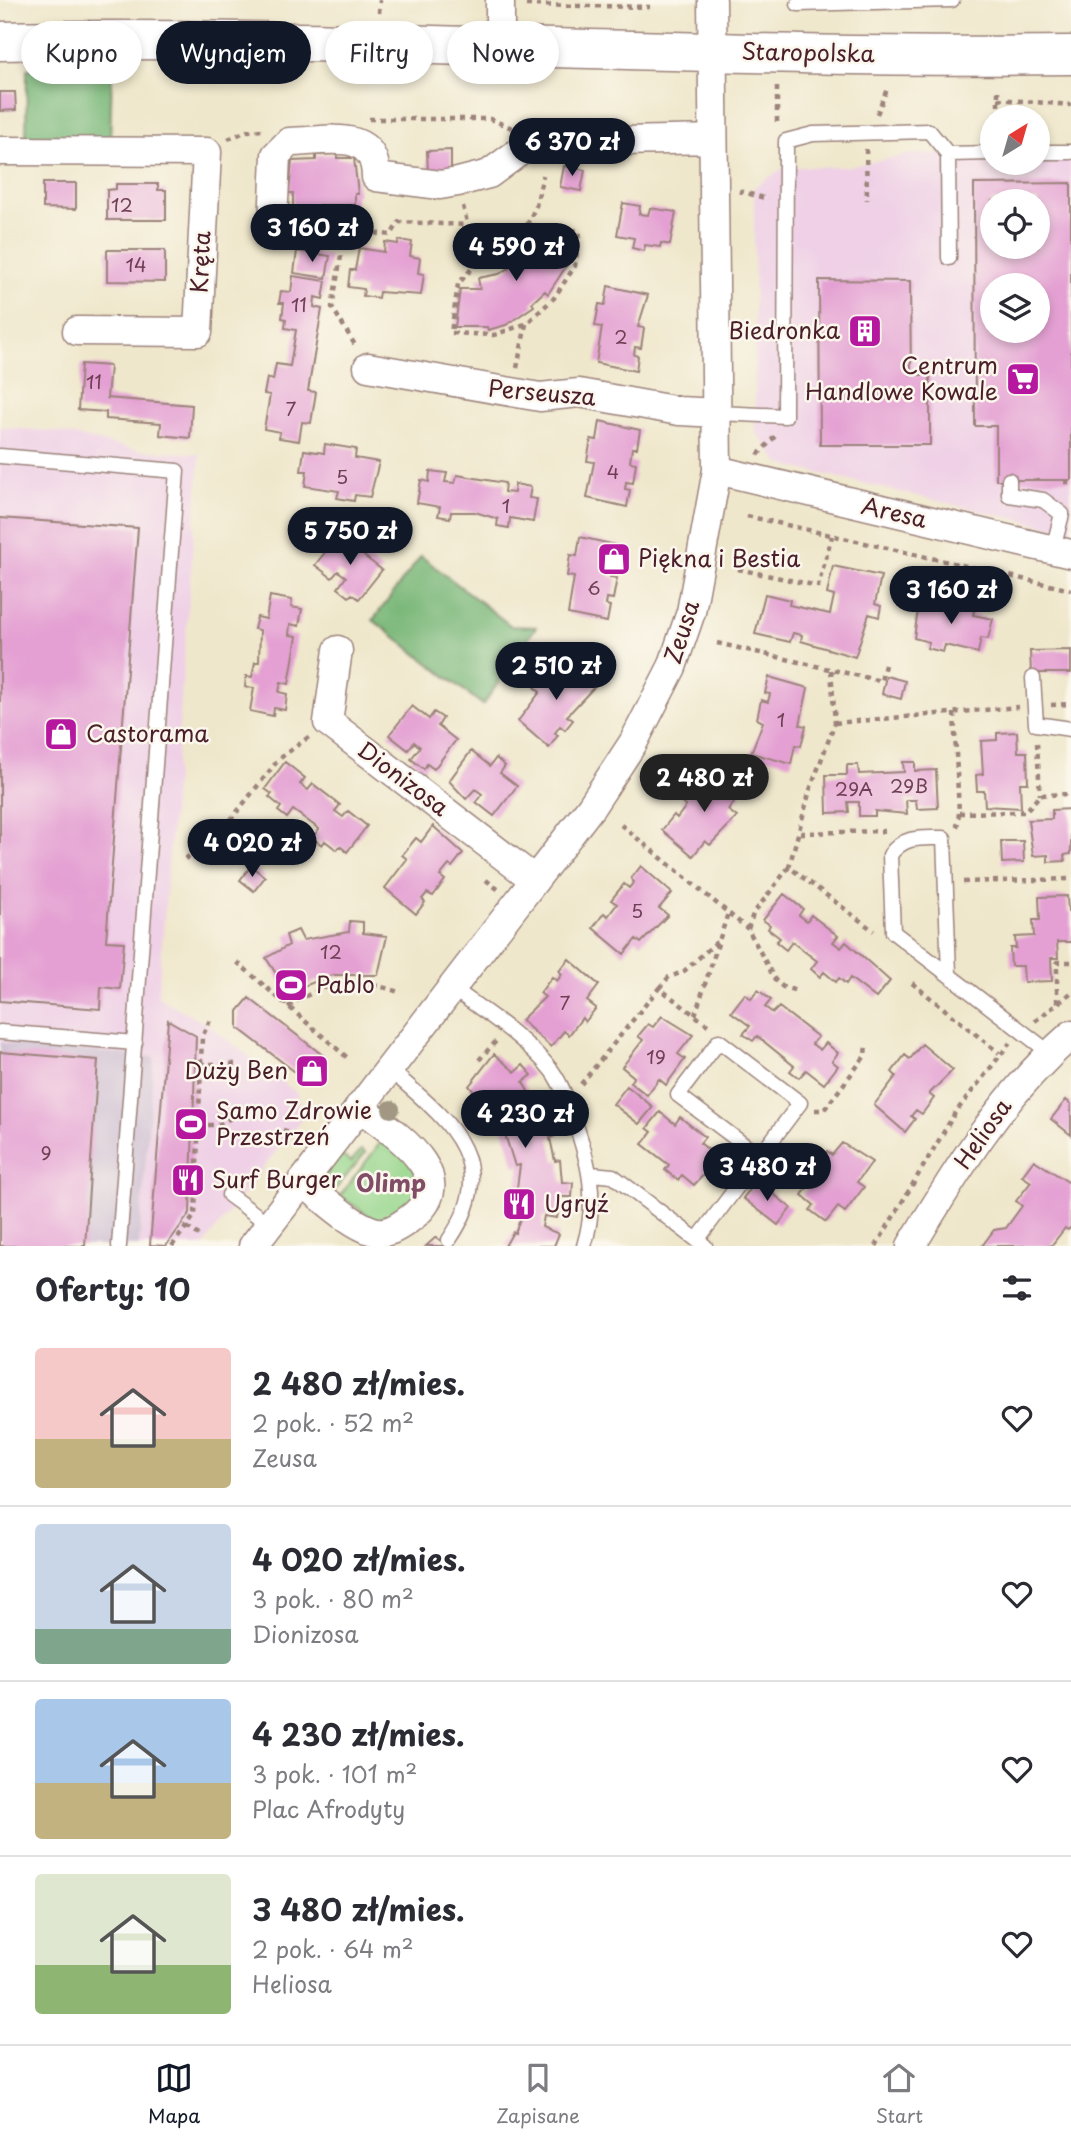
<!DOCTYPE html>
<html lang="pl">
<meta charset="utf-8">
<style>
body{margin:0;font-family:"Playpen Sans",sans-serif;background:#f2f2f3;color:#2b2b33;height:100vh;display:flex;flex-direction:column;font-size:26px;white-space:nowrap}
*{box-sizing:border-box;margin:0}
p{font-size:23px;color:#7c7c81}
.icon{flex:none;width:38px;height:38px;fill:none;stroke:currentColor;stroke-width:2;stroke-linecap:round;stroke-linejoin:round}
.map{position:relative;height:1246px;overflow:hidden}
.side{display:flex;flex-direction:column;background:#fff;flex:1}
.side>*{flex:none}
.hud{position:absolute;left:21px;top:21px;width:700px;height:63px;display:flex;gap:14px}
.needle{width:46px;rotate:37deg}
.buttons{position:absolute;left:980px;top:105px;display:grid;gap:14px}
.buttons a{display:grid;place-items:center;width:70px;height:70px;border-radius:50%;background:#fff;box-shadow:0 4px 10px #0003;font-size:35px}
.price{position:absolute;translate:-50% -60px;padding:0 16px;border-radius:24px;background:#111827;color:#fff;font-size:23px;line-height:46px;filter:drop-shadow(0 2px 4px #0008)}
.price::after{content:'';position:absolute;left:50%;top:42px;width:21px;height:16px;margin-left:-10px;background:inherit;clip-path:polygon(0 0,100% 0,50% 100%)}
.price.active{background:#222;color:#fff}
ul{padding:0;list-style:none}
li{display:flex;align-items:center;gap:21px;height:175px;padding:0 35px}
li+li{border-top:2px solid #e1e1e2}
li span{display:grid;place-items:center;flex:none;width:196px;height:140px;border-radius:7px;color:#555}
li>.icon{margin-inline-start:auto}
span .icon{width:84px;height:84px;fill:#fffc;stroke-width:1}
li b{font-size:30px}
h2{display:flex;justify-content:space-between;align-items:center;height:84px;padding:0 35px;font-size:30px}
.pill{padding:0 24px;border-radius:32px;background:#fff;box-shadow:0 4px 10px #0003;font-size:24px;line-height:63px}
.pill.active{background:#111827;color:#fff}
.tab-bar{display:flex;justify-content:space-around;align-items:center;height:98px;border-top:2px solid #e1e1e2;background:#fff;font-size:19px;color:#7c7c81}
.tab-bar a{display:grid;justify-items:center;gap:4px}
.tab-bar .active{color:#111827}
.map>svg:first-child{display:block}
.built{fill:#efd0e6;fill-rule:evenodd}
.industrial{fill:#cdbed2}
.green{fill:#97d68c;stroke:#707a5c;stroke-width:2}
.forest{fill:#79b778;stroke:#626b52;stroke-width:2}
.building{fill:#e4a0d3;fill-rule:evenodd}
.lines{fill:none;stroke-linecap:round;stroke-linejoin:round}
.lane-casing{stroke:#9c837b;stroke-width:17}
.street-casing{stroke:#9c837b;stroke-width:31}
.secondary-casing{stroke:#9c837b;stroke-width:41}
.path{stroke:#9c837b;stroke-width:4.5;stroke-dasharray:5 5;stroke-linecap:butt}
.lane{stroke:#fff;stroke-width:14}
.street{stroke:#fff;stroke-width:28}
.secondary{stroke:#fff;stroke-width:38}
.tree{fill:#a19783}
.labels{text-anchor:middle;stroke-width:5;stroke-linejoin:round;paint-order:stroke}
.number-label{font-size:19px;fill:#703f55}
.street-label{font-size:23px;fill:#4a1f2b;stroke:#fbf7ec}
.poi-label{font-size:23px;fill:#4a1f2b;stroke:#fbf7ec;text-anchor:start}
.neighbourhood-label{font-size:24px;font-weight:bold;fill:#804c66;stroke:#fbf7ec}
</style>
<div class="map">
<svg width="1071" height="1246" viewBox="0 0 1071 1246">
<rect width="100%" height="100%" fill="#fbf7ec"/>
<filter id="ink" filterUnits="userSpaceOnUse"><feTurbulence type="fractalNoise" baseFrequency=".0143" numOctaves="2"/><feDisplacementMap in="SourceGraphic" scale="14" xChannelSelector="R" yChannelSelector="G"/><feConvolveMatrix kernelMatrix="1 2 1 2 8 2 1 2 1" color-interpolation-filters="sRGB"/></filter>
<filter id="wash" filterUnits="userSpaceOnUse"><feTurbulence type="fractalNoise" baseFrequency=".00686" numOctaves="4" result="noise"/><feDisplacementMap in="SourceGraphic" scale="28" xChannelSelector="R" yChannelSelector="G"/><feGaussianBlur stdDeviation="1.57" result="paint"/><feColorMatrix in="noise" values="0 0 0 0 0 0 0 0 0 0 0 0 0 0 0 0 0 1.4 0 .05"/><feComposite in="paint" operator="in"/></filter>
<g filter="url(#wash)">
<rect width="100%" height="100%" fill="#efe7cb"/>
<path class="built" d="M1038 153H1071V532L780 464 755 431 754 187 785 167H846L914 154H992V163H1038ZM992 201H1038V247H992ZM992 285H1038V331H992Z
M0 427 59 432 136 450 200 454 158 997 208 1025 297 1093 301 1119 203 1246H139L154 1057 0 1043Z"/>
<path class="industrial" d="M0 1043 154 1057 139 1246H0Z"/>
<path class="green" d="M384 1138 415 1163 419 1193 394 1219 375 1220 340 1196Z
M361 1150 365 1153 334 1191 326 1180 328 1168 339 1154 351 1162Z"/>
<path class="forest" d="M27 69H112L110 144 26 143Z
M421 556 511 626 536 627 483 705 373 620Z"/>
<g id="blocks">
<path class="building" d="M0 92H15L16 110 0 111Z
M451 150V172L428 173 427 151Z
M337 154V158H354L358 194H355V205H319L320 213 293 214V193H289L292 161 316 160V155Z
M564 166 585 170 581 191 560 187Z
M43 183H76V209L43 208Z
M1071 183V480H996V426H975L974 184ZM992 201H1038V247H992ZM992 285H1038V331H992Z
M116 184H158V190H166V220H107V190L116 189Z
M623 203 640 206 639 214 648 215 650 208 676 212 670 245 661 243 660 247 645 245 644 251 632 248 634 238 617 235Z
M534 228 572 233 564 264 567 265 548 294 545 291 532 303 534 306 506 325 488 330 487 327H455L460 289H480L478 278 499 274 509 268 520 243 529 247Z
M399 240 412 242 410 256 420 258 418 273 424 274 421 295 379 292 378 298 363 296 364 289 348 287 350 270H355L359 248 384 252 385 242 398 244Z
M107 250H165V282L107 281Z
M297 251 330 256 326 278 294 273Z
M293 276 326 281 323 299 315 297 314 307 322 309 308 391 316 392 311 423 302 422 299 441 279 438 280 432 264 429 270 395 264 394 267 378 273 380 276 364 290 366 296 330 285 328 286 319 282 318 284 303H279L281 291 291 292Z
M819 280 910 281 911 375H930V445H820Z
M608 286 648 295 638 327 644 328 641 348 635 347 634 355 638 356 636 371 596 363 602 327 595 326 599 304 605 305Z
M81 364 110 366 107 398 192 405 190 438 160 435 161 423 106 419V412L78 410Z
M600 421 640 430 637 448H632L630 462 636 463 633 483 626 482 625 489 630 490 627 507 587 498 594 462 587 461 591 439 597 440Z
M325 444 356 449 355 458 379 462 370 497 355 495 354 501 337 498 339 491 305 486 307 471H301L304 450 324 453Z
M430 471 447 473 445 482 455 483 457 475 505 483 504 492 514 493 515 484 531 487 529 498 537 499 533 522 510 518 509 528 497 526 498 519 475 512H451L450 518 438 516 440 507 417 503 421 480 429 482Z
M0 518 138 528 106 941 124 942 120 989 101 987 100 1009 0 1001Z
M338 536 354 549 361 541 370 548 364 556 382 570 359 599 352 594 349 597 338 588 346 577 338 571 332 578 315 565Z
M580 537 620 546 617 564 612 563 610 577 617 578 613 599 607 598 606 605 610 606 607 622 568 614 574 577 567 576 570 555 577 556Z
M833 566 881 576 875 604 881 606 879 617 869 614 855 657 801 641 802 635 793 633 790 642 755 634 765 594 790 600 789 605 830 614 834 596 827 594Z
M270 596 292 600 291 607 302 609 299 626 290 624 289 635 297 636 289 684 281 682 279 692 287 694 285 710 274 708 273 716 250 711 254 688 245 687 246 676 252 677 255 662H259L260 630 254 629 257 617 266 619Z
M944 599 975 606 973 615 993 619 988 639 981 638 978 653 945 645 943 652 927 648 929 642 914 638 919 602 943 607Z
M1071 650V673H1031L1030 651Z
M566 660 596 685 567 716 573 720 565 730 560 726 555 733 558 735 549 748 518 721 540 692 535 688 548 671 554 675Z
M886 676 905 681 901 699 882 694Z
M769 677 808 688 800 725 806 726 801 746 795 745 791 764 751 753 763 722 757 719 761 700 768 702 770 694 765 693Z
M412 706 429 719 434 712 443 718 438 726 456 740 434 769 427 764 424 769 411 759 420 747 414 742 408 750 389 735Z
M1017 732 1018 752H1027L1028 783H1020L1021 808 985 806 984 791H977L976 775 983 774 981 741 997 740V733Z
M471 751 490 766 496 758 505 766 500 773 517 786 494 816 476 802 482 794 475 789 466 799 449 781Z
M285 762 305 778 300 784 308 790 313 784 340 805 335 811 343 817 348 811 367 826 347 852 340 846 337 850 325 841 322 845 312 838 319 829 293 810 287 818 278 811 281 807 269 797 272 794 265 789Z
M903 762H915V771L936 770 938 808 917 809 916 800H906L907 814 875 811V816H859V802H848L849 812 827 813 826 775H847V765H858L859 774 904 772Z
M710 768 741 794 728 810 737 817 710 845 705 841 693 856 662 830 674 815 677 818 686 806 681 802 693 786 699 790 703 784 700 781Z
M1071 809V854L1064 855 1065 861 1048 862V855L1033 856 1028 820 1052 819V810Z
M433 826 463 853 452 867 449 865 440 876 445 880 433 896 427 893 422 899 425 902 416 914 385 888 407 859 402 855 416 838 421 842Z
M1001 841H1023L1024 862 1002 863Z
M251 866 265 877 254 891 240 880Z
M641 866 672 893 659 908 668 915 641 943 636 939 624 954 593 928 604 913 608 916 617 904 611 900 624 884 629 888 634 882 631 879Z
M784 894 803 909 799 915 807 921 811 915 838 936 833 942 841 948 846 942 890 981 876 998 850 978 846 984 839 978 836 982 824 972 820 977 811 969 817 961 792 942 786 950 776 942 780 938 768 929 770 925 763 920Z
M1067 896 1068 912H1071V942H1057L1058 958H1051L1052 981 1024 982 1023 966H1011L1010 948H1016L1015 937 1034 936 1033 920H1040L1039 897Z
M350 921 363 922V933L387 936 378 975H333L288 992 266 958 289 945 286 935 298 930 303 940 349 932Z
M569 959 599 985 587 1001 596 1008 585 1022 582 1018 569 1035 564 1031 551 1047 521 1020 545 997 540 993 552 977 557 981 562 974 559 971Z
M758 990 771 1000 765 1007 773 1013 779 1007 818 1037 812 1044 820 1050 826 1043 838 1053 832 1061 838 1066 824 1084 806 1070 799 1078 790 1071 794 1066 757 1036 753 1041 743 1034 750 1026 731 1012 745 994 751 999Z
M249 998 325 1057 307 1081 238 1028V1011Z
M662 1016 693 1035 678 1054 685 1059 666 1085 659 1079 647 1095 630 1082 634 1077 622 1067 643 1040 638 1036 648 1024 653 1027Z
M168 1020 196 1036 190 1213 166 1246 150 1245Z
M922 1044 953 1070 929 1094 934 1098 922 1114 916 1110 911 1116 915 1119 905 1132 874 1105 896 1076 892 1072 905 1055 910 1059Z
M0 1052 98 1060 85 1246H0Z
M494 1054 515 1072 523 1065 532 1075 523 1082 546 1124 556 1120 559 1134 550 1138 555 1161 560 1160 562 1182 573 1183 572 1197H561L557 1218 544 1216 542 1227 559 1234 554 1246H505L513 1232 515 1233 523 1211 518 1210 520 1197 516 1196 520 1165 515 1166 501 1122 469 1086Z
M627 1086 653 1107 639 1124 613 1104Z
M1066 1100 1071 1104V1135L1051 1119Z
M660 1112 675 1124 680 1117 705 1137 700 1143 719 1158 694 1185 682 1175 678 1180 665 1170 669 1165 642 1144 652 1132 647 1128Z
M842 1143 872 1162 857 1182 864 1187 845 1212 838 1207 826 1222 810 1210 814 1205 802 1195 822 1168 817 1164 827 1151 832 1155Z
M1034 1160 1071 1184V1227L1068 1230 1065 1228 1051 1246H982L994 1230 1006 1228 1022 1206 1016 1201 1031 1182 1022 1176Z
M757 1181 791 1208 778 1225 743 1198Z
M436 1237 447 1246H426Z"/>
</g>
</g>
<g filter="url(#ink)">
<use href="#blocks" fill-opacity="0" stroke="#9c837b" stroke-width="2"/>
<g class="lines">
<g class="lane-casing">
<path id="lane" d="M798 4 952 0
M1038 152H1071
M948 154 992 153
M718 413 785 416 786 141 813 134 929 131 948 154 949 258
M0 456 177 471 119 1246
M1009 480V495L1043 500 1062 514 1053 549
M1033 678 1036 724 1071 729
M949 974 944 838C922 838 904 835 890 855L893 932 1050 1053
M452 988C484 1011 528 1040 552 1071 562 1085 569 1104 574 1120 590 1164 598 1200 584 1246
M0 1032 135 1043
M389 1069C446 1119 504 1160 449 1240
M591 1174 613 1176 705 1246
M229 1195 270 1225
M697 1240 800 1103 719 1041 678 1095 760 1157"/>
</g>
<g class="street-casing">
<path id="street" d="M500 0V49
M0 151 207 152 198 332 77 331
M331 233 273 225 276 155 289 142C326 142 375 126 376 177L440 185 458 182 489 174 531 143 713 139
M368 367 540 397 579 393 679 411 718 413
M717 470 1071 554
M338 650 328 722 535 880
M302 1182C324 1198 348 1223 373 1231 386 1235 397 1228 408 1220 468 1178 392 1132 359 1107
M253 1246 591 807 633 743 672 667 691 612 717 470 712 0
M911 1246C958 1168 1002 1095 1071 1035"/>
</g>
<g class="secondary-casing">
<path id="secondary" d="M0 41C357 35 714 60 1071 55"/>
</g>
<path class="path" d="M526 5 650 7
M379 13 380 0
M777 87V125
M998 91V117
M998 99 1071 105
M877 114 887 89
M369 119H490L512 128
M228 139 247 131 263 130
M866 149 867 200
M739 191 768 199
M463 206 477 263
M355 231 391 235 399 222 467 225
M341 256 332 307 355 345
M525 324 494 335 451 333 458 284 477 263 527 225
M517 368 526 324 554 298 575 266 580 231 527 225 536 206 543 175
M758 455 778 433
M1064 482H1071
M747 516 1071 590
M738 569 818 586 832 536
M717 643 881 681 885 665
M831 670 835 723 810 790 789 867 874 931
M1051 705 1071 704
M954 713 959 813 957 827
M835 723 1018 707
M1037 743 1040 795
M959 813 1025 812 1040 795 1071 794
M621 825 748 929
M800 833 886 831
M185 859 221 832 279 759 310 736
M789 867 753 914 748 929 775 980 783 987 798 991
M486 880 499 890
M963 882 1071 879
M237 962 350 1060
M912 983 999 1053
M659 988 669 977 683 972 720 939
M1057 1003V962H1071
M288 1007C325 981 359 977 401 993
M695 1015 728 913
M1035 1021 1071 993
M479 1060 497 1040
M200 1064H236
M581 1084 659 988 709 1026
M815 1110H824L865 1056 866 1043
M198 1125H218L231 1118
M283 1130 294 1133
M187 1227 199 1235
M172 1246 195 1215 202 1037 212 1016
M876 1246 955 1113 1010 1043"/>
<use href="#lane" class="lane"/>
<use href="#street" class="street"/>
<use href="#secondary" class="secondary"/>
</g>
<circle class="tree" cx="391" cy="1109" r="9"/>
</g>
<defs>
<g id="building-square" transform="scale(1.75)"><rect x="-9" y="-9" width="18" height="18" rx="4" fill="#b5179e" stroke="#fbf7ec"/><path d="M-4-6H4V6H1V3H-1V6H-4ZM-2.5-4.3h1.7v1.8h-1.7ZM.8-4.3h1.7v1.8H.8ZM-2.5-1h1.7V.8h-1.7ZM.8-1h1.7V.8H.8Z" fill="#fff"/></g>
<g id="supermarket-square" transform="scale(1.75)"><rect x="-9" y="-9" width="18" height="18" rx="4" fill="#b5179e" stroke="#fbf7ec"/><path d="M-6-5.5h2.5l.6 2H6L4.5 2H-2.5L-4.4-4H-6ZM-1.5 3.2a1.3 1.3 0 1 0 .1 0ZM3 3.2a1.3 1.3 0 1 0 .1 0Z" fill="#fff"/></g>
<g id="shop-square" transform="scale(1.75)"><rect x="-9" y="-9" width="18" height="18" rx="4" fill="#b5179e" stroke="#fbf7ec"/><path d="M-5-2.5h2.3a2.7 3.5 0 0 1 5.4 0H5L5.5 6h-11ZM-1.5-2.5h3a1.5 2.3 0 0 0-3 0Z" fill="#fff"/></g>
<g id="stadium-square" transform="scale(1.75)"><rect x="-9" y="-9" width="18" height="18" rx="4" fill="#b5179e" stroke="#fbf7ec"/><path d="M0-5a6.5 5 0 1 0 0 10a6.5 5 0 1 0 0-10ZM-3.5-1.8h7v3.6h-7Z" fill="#fff"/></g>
<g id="restaurant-square" transform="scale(1.75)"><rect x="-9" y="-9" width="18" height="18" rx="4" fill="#b5179e" stroke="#fbf7ec"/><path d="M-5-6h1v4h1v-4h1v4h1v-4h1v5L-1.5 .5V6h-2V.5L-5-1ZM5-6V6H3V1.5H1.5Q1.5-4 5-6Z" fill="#fff"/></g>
</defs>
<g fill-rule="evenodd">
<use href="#building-square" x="865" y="331"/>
<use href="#supermarket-square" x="1023" y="379"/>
<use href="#shop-square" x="614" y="559"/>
<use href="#shop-square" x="61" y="734"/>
<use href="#stadium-square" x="291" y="985"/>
<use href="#shop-square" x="312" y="1071"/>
<use href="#stadium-square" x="191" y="1124"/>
<use href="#restaurant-square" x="188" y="1180"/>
<use href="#restaurant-square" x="519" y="1204"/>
</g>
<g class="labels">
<g class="number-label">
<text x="122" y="212">12</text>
<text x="136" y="272">14</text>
<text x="299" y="312">11</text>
<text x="621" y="344">2</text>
<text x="94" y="389">11</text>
<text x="291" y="416">7</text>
<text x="613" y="479">4</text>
<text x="342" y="484">5</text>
<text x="506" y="513">1</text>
<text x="594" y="595">6</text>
<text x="781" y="727">1</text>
<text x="909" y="793">29B</text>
<text x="854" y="796">29A</text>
<text x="637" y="918">5</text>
<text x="331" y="959">12</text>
<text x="565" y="1010">7</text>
<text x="656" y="1064">19</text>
<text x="46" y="1160">9</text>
</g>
<g class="street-label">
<text transform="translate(808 53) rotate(1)" y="8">Staropolska</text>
<text transform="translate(201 262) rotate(-87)" y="8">Kręta</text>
<text transform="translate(542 393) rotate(5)" y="8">Perseusza</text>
<text transform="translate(894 513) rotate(13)" y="8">Aresa</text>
<text transform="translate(682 632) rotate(-72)" y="8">Zeusa</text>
<text transform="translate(403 779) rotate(37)" y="8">Dionizosa</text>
<text transform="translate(983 1134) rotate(-55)" y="8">Heliosa</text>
</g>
<g class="poi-label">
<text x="840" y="339" text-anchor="end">Biedronka</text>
<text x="998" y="374" text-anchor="end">Centrum<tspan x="998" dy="26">Handlowe Kowale</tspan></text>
<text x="638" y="567">Piękna i Bestia</text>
<text x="86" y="742">Castorama</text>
<text x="316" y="993">Pablo</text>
<text x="288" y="1079" text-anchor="end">Duży Ben</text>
<text x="216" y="1119">Samo Zdrowie<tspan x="216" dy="26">Przestrzeń</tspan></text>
<text x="212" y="1188">Surf Burger</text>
<text x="544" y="1212">Ugryź</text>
</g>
<g class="neighbourhood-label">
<text x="391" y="1192">Olimp</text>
</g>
</g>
</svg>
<div class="buttons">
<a><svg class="needle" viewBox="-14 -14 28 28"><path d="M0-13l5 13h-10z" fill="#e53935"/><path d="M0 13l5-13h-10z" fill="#7c7c81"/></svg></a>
<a><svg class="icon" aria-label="locate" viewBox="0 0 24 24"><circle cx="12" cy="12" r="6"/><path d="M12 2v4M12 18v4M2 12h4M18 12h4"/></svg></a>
<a><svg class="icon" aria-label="layers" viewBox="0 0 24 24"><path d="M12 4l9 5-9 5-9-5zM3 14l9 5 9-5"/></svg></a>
</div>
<b class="price" style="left:572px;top:178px">6 370 zł</b>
<b class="price" style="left:312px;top:264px">3 160 zł</b>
<b class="price" style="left:516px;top:283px">4 590 zł</b>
<b class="price" style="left:350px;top:567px">5 750 zł</b>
<b class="price" style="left:951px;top:626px">3 160 zł</b>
<b class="price" style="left:556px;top:702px">2 510 zł</b>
<b class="price active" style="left:704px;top:814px">2 480 zł</b>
<b class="price" style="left:252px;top:879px">4 020 zł</b>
<b class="price" style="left:525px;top:1150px">4 230 zł</b>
<b class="price" style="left:767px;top:1203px">3 480 zł</b>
<div class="hud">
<a class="pill">Kupno</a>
<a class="pill active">Wynajem</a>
<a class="pill">Filtry</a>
<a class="pill">Nowe</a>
</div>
</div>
<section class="side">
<h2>Oferty: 10<svg class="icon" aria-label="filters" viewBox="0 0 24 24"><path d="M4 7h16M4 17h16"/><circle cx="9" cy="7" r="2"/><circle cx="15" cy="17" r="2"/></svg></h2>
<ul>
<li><span style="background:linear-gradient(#f6c9c9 65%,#c2b280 0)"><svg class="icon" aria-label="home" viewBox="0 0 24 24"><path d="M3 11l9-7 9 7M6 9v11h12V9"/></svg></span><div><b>2 480 zł/mies.</b><p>2 pok. · 52 m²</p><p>Zeusa</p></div><svg class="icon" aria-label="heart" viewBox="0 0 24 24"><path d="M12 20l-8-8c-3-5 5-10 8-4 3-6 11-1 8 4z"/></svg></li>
<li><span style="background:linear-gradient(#c9d6e8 75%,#7fa58c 0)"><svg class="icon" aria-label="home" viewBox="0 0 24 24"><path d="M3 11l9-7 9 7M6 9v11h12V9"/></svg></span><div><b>4 020 zł/mies.</b><p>3 pok. · 80 m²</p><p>Dionizosa</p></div><svg class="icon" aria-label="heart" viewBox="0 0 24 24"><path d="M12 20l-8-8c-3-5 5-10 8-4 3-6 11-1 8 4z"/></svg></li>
<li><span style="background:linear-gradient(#a9c7e8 60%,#c2b280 0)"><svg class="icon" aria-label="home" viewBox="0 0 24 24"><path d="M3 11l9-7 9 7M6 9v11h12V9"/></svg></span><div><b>4 230 zł/mies.</b><p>3 pok. · 101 m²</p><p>Plac Afrodyty</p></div><svg class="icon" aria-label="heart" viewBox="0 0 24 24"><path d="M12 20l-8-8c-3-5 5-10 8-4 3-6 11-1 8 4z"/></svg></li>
<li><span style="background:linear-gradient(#dfe7d0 65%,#8fb573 0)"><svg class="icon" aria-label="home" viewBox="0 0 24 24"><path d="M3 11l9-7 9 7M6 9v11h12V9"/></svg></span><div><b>3 480 zł/mies.</b><p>2 pok. · 64 m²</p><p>Heliosa</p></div><svg class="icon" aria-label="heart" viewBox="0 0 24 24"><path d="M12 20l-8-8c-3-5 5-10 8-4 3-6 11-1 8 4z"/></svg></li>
</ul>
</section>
<nav class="tab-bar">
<a class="active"><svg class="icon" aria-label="map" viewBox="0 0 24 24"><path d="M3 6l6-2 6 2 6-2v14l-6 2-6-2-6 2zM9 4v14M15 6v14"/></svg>Mapa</a>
<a><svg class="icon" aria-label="saved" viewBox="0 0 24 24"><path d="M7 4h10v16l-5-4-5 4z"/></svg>Zapisane</a>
<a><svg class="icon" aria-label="home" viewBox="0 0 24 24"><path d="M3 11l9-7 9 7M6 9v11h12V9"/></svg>Start</a>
</nav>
